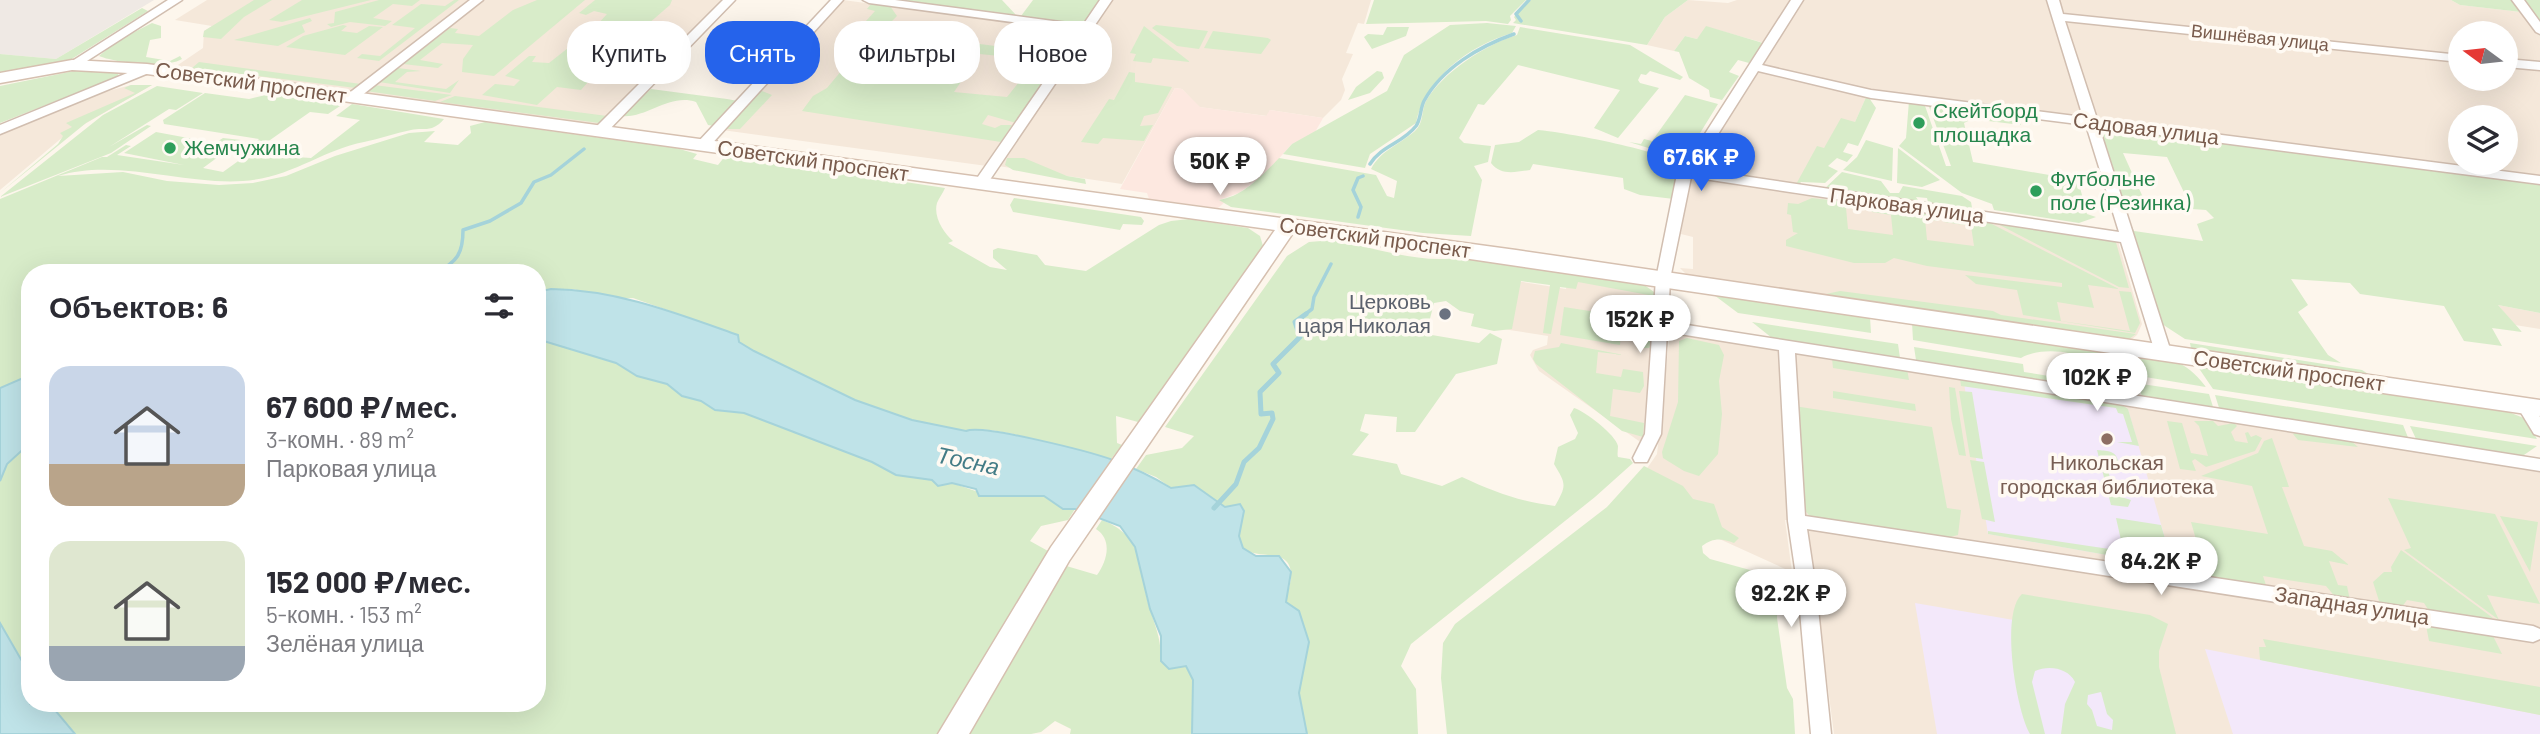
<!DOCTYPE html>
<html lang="ru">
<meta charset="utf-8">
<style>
body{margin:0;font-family:Barlow,sans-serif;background:#f7f7f7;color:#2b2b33;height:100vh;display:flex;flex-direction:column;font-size:26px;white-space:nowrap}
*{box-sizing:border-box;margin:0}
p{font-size:23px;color:#7c7c81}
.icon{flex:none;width:38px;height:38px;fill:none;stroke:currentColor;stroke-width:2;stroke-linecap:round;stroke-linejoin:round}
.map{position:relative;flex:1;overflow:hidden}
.drawer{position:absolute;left:21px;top:264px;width:525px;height:448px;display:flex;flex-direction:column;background:#fff;border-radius:28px;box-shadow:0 7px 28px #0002}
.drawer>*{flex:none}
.hud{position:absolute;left:567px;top:21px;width:665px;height:63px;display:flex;gap:14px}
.needle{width:46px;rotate:285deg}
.tools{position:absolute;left:2448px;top:21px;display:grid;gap:14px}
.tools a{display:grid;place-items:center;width:70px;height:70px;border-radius:50%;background:#fff;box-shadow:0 7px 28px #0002;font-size:35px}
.price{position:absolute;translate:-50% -60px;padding:0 16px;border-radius:24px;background:#fff;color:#222;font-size:23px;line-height:46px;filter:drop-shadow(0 2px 4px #0008)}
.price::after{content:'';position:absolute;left:50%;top:42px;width:21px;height:16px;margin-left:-10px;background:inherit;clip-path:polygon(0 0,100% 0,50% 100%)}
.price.on{background:#2563eb;color:#fff}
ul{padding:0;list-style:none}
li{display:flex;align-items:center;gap:21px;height:175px;padding:0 28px}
li span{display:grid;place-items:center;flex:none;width:196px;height:140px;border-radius:21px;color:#555}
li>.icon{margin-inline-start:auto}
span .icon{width:84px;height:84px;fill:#fffc;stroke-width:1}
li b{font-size:30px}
h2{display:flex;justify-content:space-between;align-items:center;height:84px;padding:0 28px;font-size:30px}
.chip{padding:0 24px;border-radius:28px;background:#fff;box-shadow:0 7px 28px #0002;font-size:24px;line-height:63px}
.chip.on{background:#2563eb;color:#fff}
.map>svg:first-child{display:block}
.residential{fill:#f5e8da;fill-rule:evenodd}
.commercial{fill:#fde8e0}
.industrial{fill:#efe9e4}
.education{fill:#f3e8fa}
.green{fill:#d8ecc9;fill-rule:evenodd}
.water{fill:#bfe3e8;stroke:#a5d3da;stroke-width:2}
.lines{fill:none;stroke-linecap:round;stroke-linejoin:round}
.stream-far1{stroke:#a5d3da;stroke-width:3.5}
.stream{stroke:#a5d3da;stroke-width:5}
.minor-casing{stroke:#d1beb0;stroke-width:3}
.secondary-casing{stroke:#d6c0b0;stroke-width:3}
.minor{fill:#fff;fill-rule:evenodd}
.secondary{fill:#fff;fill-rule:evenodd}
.leisure-dot{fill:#2e9e5b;stroke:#fffaf3;stroke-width:2.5}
.worship-dot{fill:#6b7280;stroke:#fffaf3;stroke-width:2.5}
.education-dot{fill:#8d6e63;stroke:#fffaf3;stroke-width:2.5}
.labels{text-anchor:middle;stroke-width:7;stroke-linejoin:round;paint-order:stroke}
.far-street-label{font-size:18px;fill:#7a5c4d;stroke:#fffaf3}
.street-label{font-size:21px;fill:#7a5c4d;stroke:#fffaf3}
.leisure-label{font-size:21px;fill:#27864d;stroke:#fffaf3;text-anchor:start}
.worship-label{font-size:21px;fill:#5b616d;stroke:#fffaf3;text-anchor:end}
.education-label{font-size:21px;fill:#785e54;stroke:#fffaf3}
.water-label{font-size:23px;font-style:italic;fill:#437c86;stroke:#fffaf3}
</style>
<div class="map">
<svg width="2540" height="734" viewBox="0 0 2540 734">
<rect width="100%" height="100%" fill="#fdf6ec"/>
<path class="residential" d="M207 0H472L354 91 172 69 203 48 204 31 212 26 175 20Z
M479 0H724L599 125 360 92Z
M843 0 1082 32 987 166 722 130Z
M1110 0H1371L1364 24 1358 23 1346 53 1353 54 1342 79 1345 90 1341 100 1323 118 1270 110 1267 116 1199 107 1182 89 1175 88 1122 184 998 166Z
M1688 0 1728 3 1737 0H2451L2460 5 2521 12 2540 36V183L1867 95 1855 122 1824 148 1793 194 2117 238 2142 324 2137 335 2131 340 1687 275 1680 268 1693 269V237L1681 234 1687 189 1692 173 1775 46 1707 27 1697 39 1685 36 1674 51 1647 45 1665 17ZM2460 33H2506V79H2460ZM2460 117H2506V163H2460Z
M131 85H152L64 136 0 190V133L86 97Z
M1568 279 1659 293 1646 446 1539 371 1530 355 1533 350 1547 345 1548 336 1503 329 1511 280 1566 289Z
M2498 305 2540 313V329L2515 325Z
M1670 331 1785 349 1790 520H1785L1792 572 1627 497 1657 454Z
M1793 348 2540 467V734H1834L1807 527 1802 518Z"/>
<path class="commercial" d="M1175 88 1182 89 1200 107 1266 116 1270 110 1323 118 1314 134 1292 144 1264 175 1239 193 1219 200 1225 202 1218 208 1149 199 1147 193 1120 189Z"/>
<path class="industrial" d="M0 0H154L56 59 0 54Z"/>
<path class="education" d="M1964 383 2128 409 2167 545 2147 542 2152 563 1988 534Z
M1915 603 2130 640 2153 734H1937Z
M2205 649 2540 715V734H2233Z"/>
<path class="green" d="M254 0H272L244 17 221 39 203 37 204 31Z
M302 0H371L282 22 269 20Z
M379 0H420L412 6 393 4 373 18 392 21 385 26 350 22 331 27 327 24 334 23 335 12Z
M454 0H459L379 61 357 58 362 54 380 56 415 28 392 25 421 4 445 6Z
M537 0H585L494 76 462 72 463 59 473 45 442 43 420 60 443 64 438 68 403 64 450 28 458 29 455 33 479 36 513 10Z
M595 0H672L670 5 611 56 581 90 557 87 537 105 482 95 495 84 514 86 520 80 505 76 529 56H536L532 62 549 63 596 26 607 14 594 11 586 15 579 13Z
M890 0H1002L1016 15Z
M1033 0H1098L1100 1 1088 20 1078 25 1021 16Z
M1374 0H1526L1510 16 1511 20 1508 24 1486 21 1366 24Z
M1531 0H1688L1665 17 1647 45 1513 23 1516 20 1514 17Z
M2451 0H2540V36L2521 12 2460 5Z
M871 4 890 6 897 16 890 23 899 27 869 26 866 21 875 11 867 9Z
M142 8 148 11 70 60 0 72V54L56 59Z
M310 18 312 21 302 25 305 32 278 46 234 40Z
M152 23 161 26V38L150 40 146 57 170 61 180 56 182 59C166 69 116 63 99 56L117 41Z
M1487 23 1516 26 1512 33C1469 46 1425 78 1416 123L1370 154 1365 168 1283 154 1292 144 1387 91 1404 55 1450 25Z
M343 25 347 26 341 31 357 33 369 26 383 27 345 55 286 47 303 36Z
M1156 25 1208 31 1199 49 1177 46 1152 28Z
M1144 26 1190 62 1153 58 1151 63 1133 61 1136 54 1130 53Z
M1706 26 1763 43 1749 63 1738 60 1729 72 1739 76 1722 100 1710 97 1709 90 1689 78 1679 52 1674 51 1685 36 1697 39Z
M1387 27H1409L1406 36 1372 49 1364 37 1368 34 1383 35Z
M1520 27 1630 45 1683 77 1680 80 1650 71 1646 75 1641 74 1638 80 1640 83 1659 88 1618 138 1594 128 1620 90 1518 65 1484 105 1478 104 1459 138 1464 143 1491 146 1488 162 1474 166 1482 180 1471 236 1423 233 1231 207 1219 200C1242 197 1262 176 1279 158L1376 175 1387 196 1394 198 1397 181 1371 169C1381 150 1399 145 1415 131 1424 123 1421 111 1426 101 1442 73 1486 44 1517 35Z
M881 31 1063 55 1047 80 1023 75 1031 62 1027 59 980 54 954 92 1007 97 1019 82H1044L1016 123 988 115 982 124 995 128 1001 125H1012L1001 142 802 111 813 96 827 88 873 33Z
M1213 31 1268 38 1271 40 1261 54 1204 48Z
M199 62 361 84 356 88 192 68Z
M398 68 421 71 407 72 395 82 446 89 459 80 450 93 379 82Z
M79 70 120 71 117 77 0 123V86Z
M1377 71 1382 72 1384 78 1370 93 1348 100 1356 87Z
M1129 72 1135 73V82L1172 87 1158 113 1144 116 1140 126 1153 125 1144 141 1103 138 1098 144 1081 142 1109 99 1114 100Z
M131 85H152L86 123 0 193 58 144 63 136 60 133 72 127 66 123 135 93 124 88Z
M374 85 452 95 435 101 366 91Z
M157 86 203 93 176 110 169 109 109 147 147 125 151 126 111 153 0 197 103 115Z
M651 89 727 99 738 101 714 126 708 125 696 102C669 93 647 119 621 116Z
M762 91 772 95 740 129H727L725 126 757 93Z
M205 93 249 99 270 94 343 104 328 114 310 112 263 145 254 144 259 139 164 124 163 120Z
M1685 95 1718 104 1684 159 1629 142 1641 144 1644 139 1652 141Z
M1867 95 1876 108 1858 146 1848 143 1843 152 1853 155 1847 162 1837 158 1828 166 1838 171 1825 183 1801 182 1794 188 1817 146 1824 148 1841 118 1855 122Z
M455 96 607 116 599 123 440 102Z
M1909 101 1924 103 1946 166H1951L1928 104 2019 116 2021 125 1972 119 1964 123 1973 162 2078 180 2087 214 2096 217 2079 223 1994 210 1992 204 1962 193 1899 146 1906 138Z
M352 104 444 119C441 123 437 126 432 128 425 130 418 128 411 130 395 133 380 139 364 142 322 150 291 178 243 181 184 185 115 158 58 176L123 172 167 181 219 185 253 183 286 176 335 156 409 133 435 131 424 142 458 145 471 133 470 126 485 122 676 148 697 154 693 159 718 165 726 155 945 188C943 193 939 198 937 203 933 217 944 233 953 241L948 243 990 267 1007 270 993 258V250L998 248 1037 255 1045 265 1086 271 1159 225 1171 221 1189 219 1248 228 1260 236 1263 246 1258 257 1138 422 1116 416 1117 443 1122 445 1111 459C1085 453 986 422 967 431L911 420 855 400 754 352 739 342 738 335 633 298 614 299 573 289 537 292V273H30V375L0 388V199L102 157H107L126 145 131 146 117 155 184 165 124 153 156 132 215 143 223 138 241 140 203 168 223 172 255 149 268 151 266 155 311 158 360 120 336 116Z
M2094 124 2540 183V313L2498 305 2522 332 2492 328 2502 346 2464 341 2444 306 2360 294 2350 283 2291 279 2308 305 2298 312 2328 355 2341 363 2185 339 2162 324 2158 317 2123 208 2134 231 2203 241 2197 224 2214 218 2206 210 2192 209 2167 157 2123 153 2146 204 2119 200Z
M1538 130C1562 132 1672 151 1682 168L1674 199 1640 195 1624 189 1623 178 1533 164 1530 170C1515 172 1501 176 1491 163L1495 145 1519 142Z
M1866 140 1893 148 1892 181 1843 170 1857 157Z
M1898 148 1940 180 1922 187 1897 183Z
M1007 158H1024L1067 176 1085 179 1086 184 1013 170 1005 165Z
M1842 172 1881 181 1890 193H1899L1903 186 1962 196 1971 202 1973 213 1924 207V201L1928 202 1927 198 1916 197 1922 206 1822 191Z
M1014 198 1141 217 1144 221 1142 225 1123 224 1120 230 1013 212 1010 205Z
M1812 198 1864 204 1865 210 1846 208 1848 229 1893 235 1891 215 1872 212 1871 206 1938 215V221L1925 219 1927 240 1974 246 1971 226 1944 222 1943 215 1988 222 2119 289 2088 285 2094 308 2057 302 2061 321 2130 331 2119 291 2131 292 2140 323 2135 333 2023 315 2017 290 1976 284 1965 275 2062 287V283L1927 266 1894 258 1885 263H1854L1786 246V240L1798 233 1793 232 1791 215 1787 214 1788 203 1798 204Z
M1994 222 2115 239 2129 288 2119 287Z
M1334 240C1373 247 1421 265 1461 257L1643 284 1654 292V296L1578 282 1576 289 1560 287 1551 334 1543 333 1550 285 1521 281 1512 329 1494 331 1471 326 1474 314 1460 311 1446 301 1434 303 1426 334 1479 343 1490 333 1502 339 1497 364 1456 374 1415 432H1396L1397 417 1365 414 1360 431 1369 434 1352 455 1397 464 1401 474 1442 486 1462 477C1494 492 1521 502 1555 506 1567 485 1566 484 1554 464L1558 447 1575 439 1578 433 1570 415 1574 408C1585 411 1616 435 1618 446 1618 450 1617 454 1618 457L1630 459 1633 463 1595 497 1411 644 1401 666 1416 689 1418 734H1307L1299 693 1309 642 1299 611 1286 603C1287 593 1291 584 1291 575 1291 546 1257 561 1243 548L1239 536 1244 511C1237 509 1229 508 1222 505 1198 495 1205 482 1171 488L1156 477 1136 469 1146 455 1182 448 1194 436 1165 427 1287 256 1309 242Z
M1840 291 1993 311 2001 315 2136 334 2129 339 1826 294Z
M1710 292 1870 317 1871 333 1738 313Z
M1564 307 1654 321V340L1649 348H1637V343L1644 344 1645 323 1622 320 1620 345 1560 335Z
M1752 322 1898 344 1900 358 1772 338Z
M1912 323 2101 350 2116 361 2120 373C2108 371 2100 364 2089 359 2069 351 2041 347 2021 358L1913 340Z
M1687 338 1719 345 1724 355 1719 381 1722 414 1718 454 1699 476 1684 471 1663 458 1662 452 1678 402 1679 341Z
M537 339 616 363 637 376 667 384 682 396 701 401 715 410 744 413 872 462 896 475 933 480 938 486 952 483 990 496H1044L1063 509H1075L1068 520 1041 526 1030 541 1048 551 942 734H75L50 704H537Z
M1561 343 1624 355 1598 352 1596 373 1621 377 1623 369 1643 372 1644 386 1640 393 1613 389 1610 416 1644 423 1643 437 1622 431 1536 364 1533 359 1535 351 1559 347Z
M2190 343 2362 370 2373 377 2212 354 2201 348H2191Z
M1914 347 2023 364 2024 372 2098 384 2100 389 1916 360Z
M2135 356C2171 361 2183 357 2206 387L2133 375 2128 357Z
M1832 358 1907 369 1909 380 1833 368Z
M2199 364 2499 408 2526 419 2537 439 2213 389 2198 367Z
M1960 378 2122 405 2128 409 2139 446 2117 442H2132L2123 414 2118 413 2116 408 1961 386Z
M2135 383 2209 394 2214 410 2144 399Z
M1949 387 1955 388 1966 456 1959 455 1951 419Z
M1833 391 1915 404 1916 411 1833 398Z
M1959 391 1972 392 1983 459 1970 457Z
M2215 395 2403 425 2409 440 2220 411Z
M1794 406 1932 427 1947 508 1961 510 1958 535 1942 539 1813 520 1802 507Z
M2167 421 2182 423 2191 453 2208 456 2199 426 2194 421H2213L2218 426 2234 423 2237 426 2231 432 2235 441 2248 443 2245 433 2248 432 2251 437 2256 435 2262 438 2255 451 2206 467 2195 459 2192 461 2196 471 2180 469Z
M2410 426 2537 446 2521 457 2417 441Z
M2297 432 2350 440 2358 447 2298 440 2293 434Z
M2272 438 2289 487H2282L2304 546 2332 551 2349 565 2329 561 2338 585 2347 586 2350 600 2337 599 2326 586 2263 576 2267 588 2207 578 2191 522 2268 534 2252 486 2201 476 2258 453 2264 441Z
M30 443V675L0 623V481L7 464Z
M2097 450C2106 451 2116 450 2118 461L2105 460 2115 495 2131 500 2128 507 2111 505Z
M1970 460 1984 462 1995 522 1982 519Z
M1644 466 1683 486 1693 499 1714 504 1722 527 1739 538 1734 543C1721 538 1713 538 1702 546L1703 553 1710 559 1750 570 1768 581 1778 580 1777 618 1787 688 1793 699 1795 734H1447L1441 678 1443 643 1455 624 1607 507Z
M2388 498 2495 514 2540 604 2487 595 2499 620 2404 550 2411 548Z
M2500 516 2538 522 2530 572Z
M2116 518 2161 525 2167 545 2147 542 2152 563 1988 534V531L2116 550 2121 540Z
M1102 520C1146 537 1138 570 1150 609 1156 629 1161 638 1161 661L1186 666 1193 680 1192 734H1070L1071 729 1055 721 1041 732 1031 734H968L1063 565 1097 575C1107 561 1113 540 1096 529Z
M2401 550 2493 618 2482 620 2431 614 2424 603 2407 600 2402 607 2385 605 2379 601 2373 582 2384 572H2392L2391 567Z
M2022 594 2150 615 2168 624 2159 651V667L2176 734H2061L2065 704 2075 682C2068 668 2049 665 2035 671L2032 682 2045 734H2030C2016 710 2000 613 2022 594ZM2101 692 2107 714 2113 720 2112 730 2097 726 2092 710 2087 704 2088 695Z
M2425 620 2490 630 2502 654 2429 641Z
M2263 639 2540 687V715L2260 660 2259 647H2266Z"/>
<path class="water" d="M551 289C618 290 676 313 738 335L739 342 754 351 855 400 912 420 966 431C983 424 1091 452 1113 460 1134 468 1153 477 1171 488L1194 485 1225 507 1240 504 1244 511 1239 536 1243 548 1256 556H1279L1291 572 1286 602 1299 611 1309 642 1299 693 1307 734H1192L1193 680 1186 666 1169 669 1161 661V636L1150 609 1135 547 1120 526 1075 509H1063L1044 496H979L976 489 952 483 938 486 932 480 896 475 872 462 744 413 715 410 701 401 682 396 667 384 637 376 616 363 537 339V292Z
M30 375V443L7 464 0 481V388Z
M0 623 30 675V704H50L75 734H0Z"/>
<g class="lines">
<path class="stream-far1" d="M1521 21 1516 14 1529 0
M1370 164C1381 146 1403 143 1416 126 1421 119 1420 109 1424 101 1442 68 1480 46 1514 34
M1358 217 1361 207 1353 190 1358 178 1363 176
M437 273C457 261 463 254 463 230L490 221 521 203 534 182 551 175 584 149
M1303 316 1312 309 1314 297 1331 264"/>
<path class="stream" d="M1214 508 1236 484 1244 462 1259 448 1273 419 1272 413 1261 414 1260 392 1279 373 1273 364 1300 337 1295 322 1306 314"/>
<g class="minor-casing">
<path id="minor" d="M168 0H182L76 68 72 69 66 65Z
M470 0H483L356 100H348V94Z
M723 0H735L605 134H595V128Z
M831 0H843L708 148H698V142Z
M863 0H895L1083 25 1100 0H1112L985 187 980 188 973 184 1079 31 869 3Z
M1791 0H1803L1762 65 1871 90 2083 117 2047 0H2059L2063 14 2460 55V62L2065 21 2097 119 2540 176V184L2099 127 2171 352 2169 356H2157L2155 352 2121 242 1691 177 1670 279 1668 322 2540 459V471L1795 353 1805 516 2533 626 2540 629V639L2533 642 1807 529 1816 589 1831 734H1811L1798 589 1788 521 1779 350 1667 332 1661 434 1647 462H1635L1633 458 1645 434 1656 279 1676 179ZM1758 71 1871 98 2086 125 2119 232 1696 169Z
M2512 0H2524L2540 22V34L2536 32Z
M2506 59 2540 62V70L2506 67Z
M147 65 151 66V72L0 134V125Z
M2525 400 2531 402 2540 417V436L2534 434 2517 406Z"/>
</g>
<g class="secondary-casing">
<path id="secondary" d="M72 60 147 64 1516 250 2540 400V416L1293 233 1069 561 969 734H938L1051 547 1275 230 147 74 72 70 0 83V73Z"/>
</g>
<use href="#minor" class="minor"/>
<use href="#secondary" class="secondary"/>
</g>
<g class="leisure-dot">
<circle cx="1919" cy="123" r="7"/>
<circle cx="170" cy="148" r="7"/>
<circle cx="2036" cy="191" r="7"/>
</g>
<circle class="worship-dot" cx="1445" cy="314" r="7"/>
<circle class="education-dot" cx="2107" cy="439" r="7"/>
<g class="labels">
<g class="far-street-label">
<text transform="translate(2260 38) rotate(6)" y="6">Вишнёвая улица</text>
</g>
<g class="street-label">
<text transform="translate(251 83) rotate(8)" y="7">Советский проспект</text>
<text transform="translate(2146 129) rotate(7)" y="7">Садовая улица</text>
<text transform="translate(813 161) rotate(8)" y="7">Советский проспект</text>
<text transform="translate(1907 206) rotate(8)" y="7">Парковая улица</text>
<text transform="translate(1375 238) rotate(8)" y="7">Советский проспект</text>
<text transform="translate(2289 371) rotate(8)" y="7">Советский проспект</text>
<text transform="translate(2352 606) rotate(9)" y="7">Западная улица</text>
</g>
<g class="leisure-label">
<text x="1933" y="118">Скейтборд<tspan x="1933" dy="24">площадка</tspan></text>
<text x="184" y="155">Жемчужина</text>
<text x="2050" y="186">Футбольне<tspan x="2050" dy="24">поле (Резинка)</tspan></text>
</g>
<g class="worship-label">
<text x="1431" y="309">Церковь<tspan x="1431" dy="24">царя Николая</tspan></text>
</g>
<g class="education-label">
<text x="2107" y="470">Никольская<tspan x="2107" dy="24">городская библиотека</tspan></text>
</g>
<g class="water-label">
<text transform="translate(968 461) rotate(12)" y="8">Тосна</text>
</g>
</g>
</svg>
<div class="tools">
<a><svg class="needle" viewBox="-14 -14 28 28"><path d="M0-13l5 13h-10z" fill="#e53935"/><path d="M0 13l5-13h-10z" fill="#7c7c81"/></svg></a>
<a><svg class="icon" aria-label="layers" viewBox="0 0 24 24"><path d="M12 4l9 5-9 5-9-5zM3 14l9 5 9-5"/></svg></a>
</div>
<b class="price on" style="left:1701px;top:193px">67.6K ₽</b>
<b class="price" style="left:1220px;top:197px">50K ₽</b>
<b class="price" style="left:1640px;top:355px">152K ₽</b>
<b class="price" style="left:2097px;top:413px">102K ₽</b>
<b class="price" style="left:2161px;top:597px">84.2K ₽</b>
<b class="price" style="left:1791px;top:629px">92.2K ₽</b>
<div class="hud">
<a class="chip">Купить</a>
<a class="chip on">Снять</a>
<a class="chip">Фильтры</a>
<a class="chip">Новое</a>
</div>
<section class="drawer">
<h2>Объектов: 6<svg class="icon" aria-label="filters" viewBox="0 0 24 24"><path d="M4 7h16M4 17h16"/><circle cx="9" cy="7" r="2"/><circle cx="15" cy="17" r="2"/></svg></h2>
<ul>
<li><span style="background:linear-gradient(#c9d6e8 70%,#b9a48a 0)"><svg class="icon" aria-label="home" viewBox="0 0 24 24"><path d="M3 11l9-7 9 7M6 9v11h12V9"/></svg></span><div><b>67 600 ₽/мес.</b><p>3-комн. · 89 m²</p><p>Парковая улица</p></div></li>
<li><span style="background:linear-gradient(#dfe7d0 75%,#9aa5b1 0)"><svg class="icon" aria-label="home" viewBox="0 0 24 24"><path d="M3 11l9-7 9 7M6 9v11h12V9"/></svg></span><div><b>152 000 ₽/мес.</b><p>5-комн. · 153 m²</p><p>Зелёная улица</p></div></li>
</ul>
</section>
</div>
